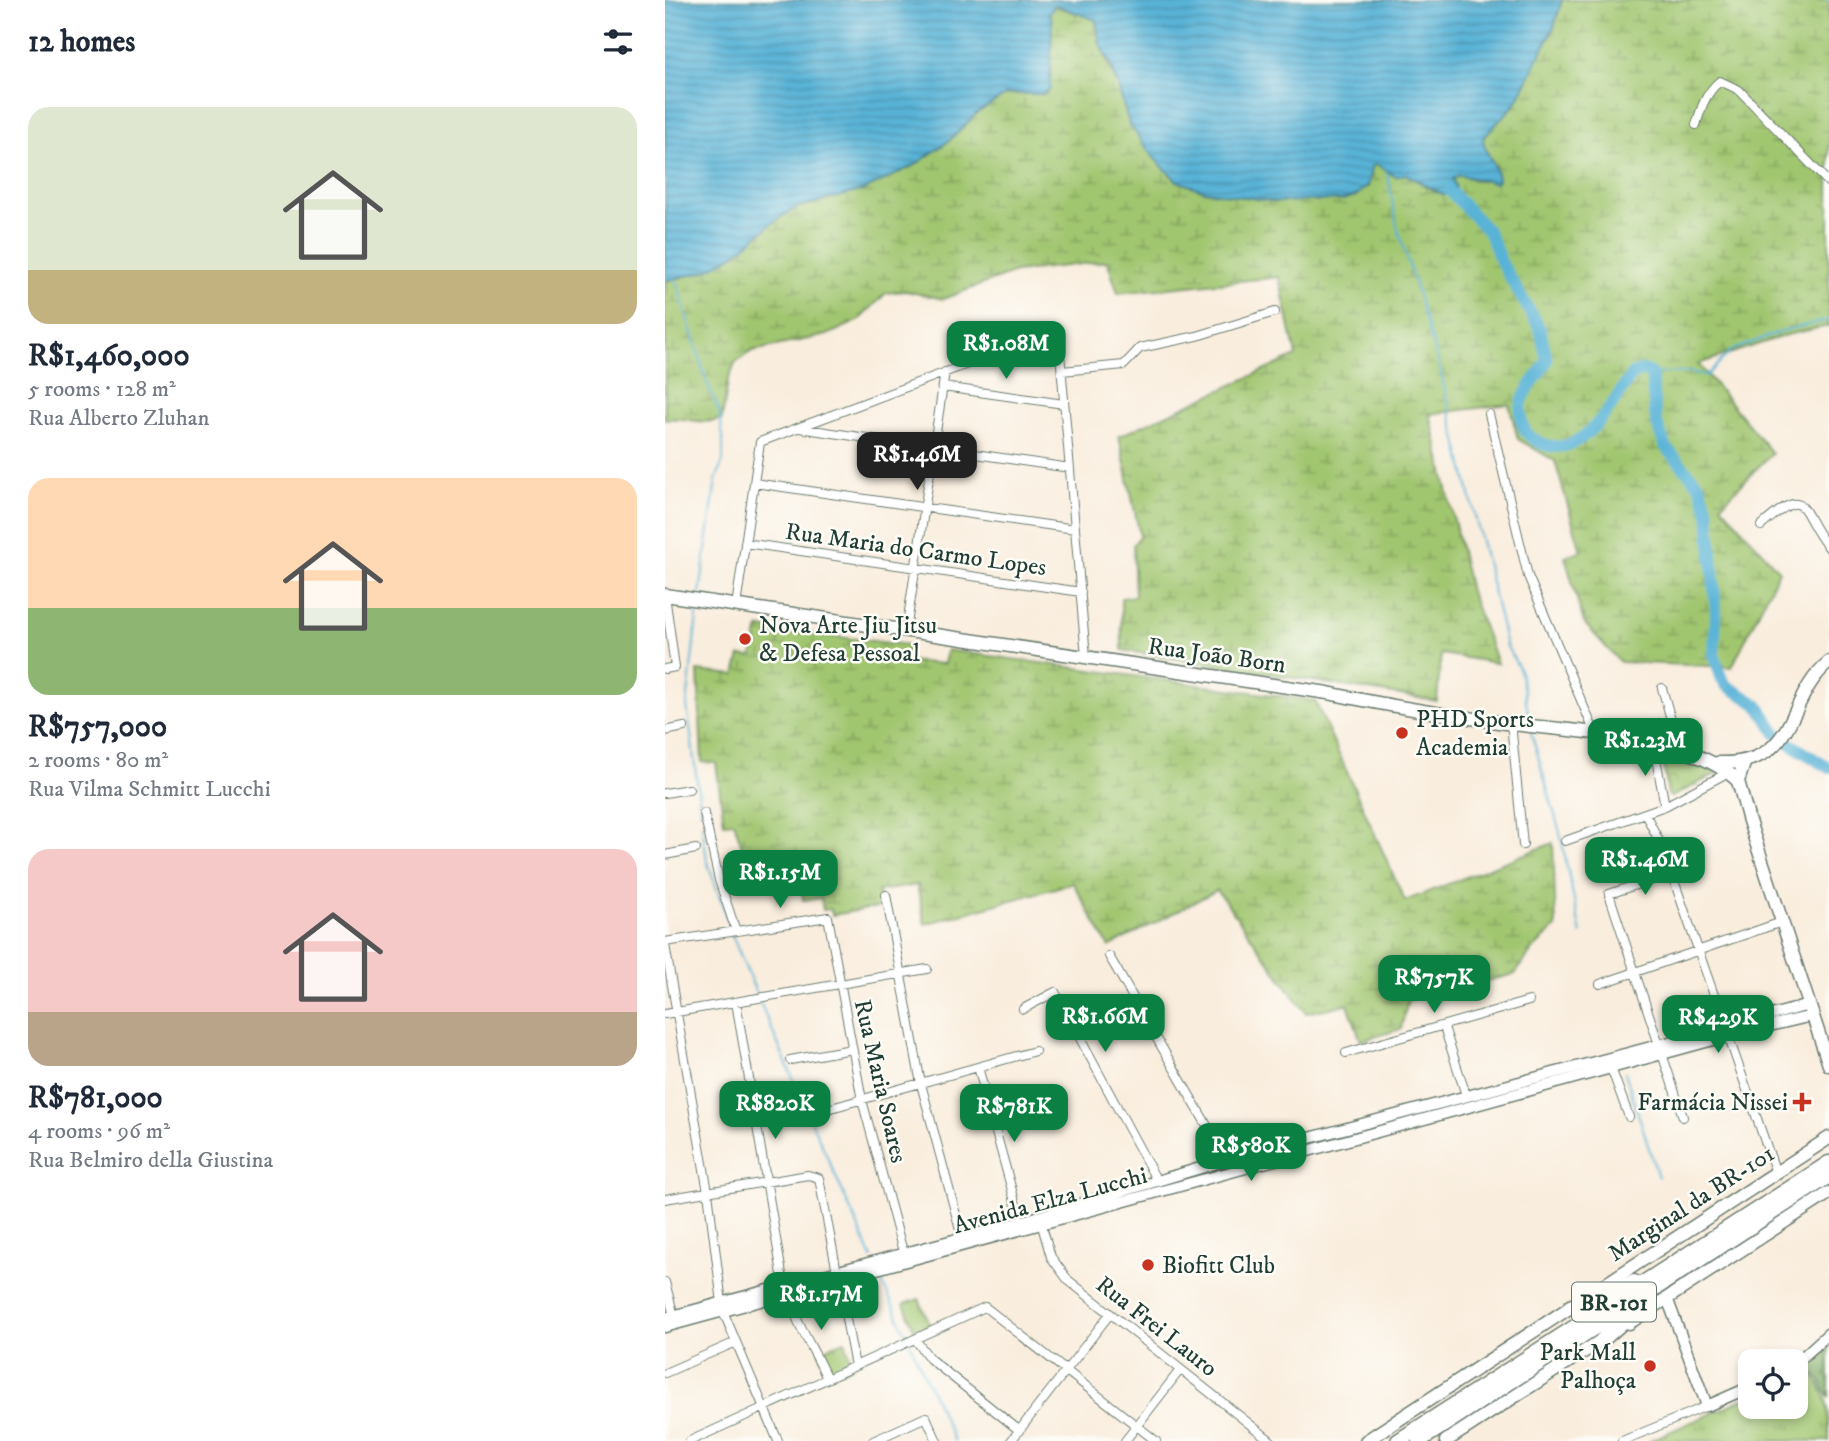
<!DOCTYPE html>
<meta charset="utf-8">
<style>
body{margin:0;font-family:"IM FELL DW Pica",serif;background:#f2f2f3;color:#1f2937;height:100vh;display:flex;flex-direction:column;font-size:26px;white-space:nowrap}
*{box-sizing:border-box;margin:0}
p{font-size:23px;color:#747a83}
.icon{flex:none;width:38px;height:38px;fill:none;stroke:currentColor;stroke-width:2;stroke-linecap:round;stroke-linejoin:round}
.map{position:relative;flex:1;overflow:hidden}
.side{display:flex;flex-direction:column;background:#fff;width:665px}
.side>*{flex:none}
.fabs{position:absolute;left:1073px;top:1349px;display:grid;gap:14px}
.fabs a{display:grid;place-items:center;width:70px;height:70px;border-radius:14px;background:#fff;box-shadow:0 4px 10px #0003;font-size:35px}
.price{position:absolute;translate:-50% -60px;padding:0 16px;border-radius:14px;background:#0b8043;color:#fff;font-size:23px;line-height:46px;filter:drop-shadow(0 2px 4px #0008)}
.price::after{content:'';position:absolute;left:50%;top:42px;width:21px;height:16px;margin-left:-10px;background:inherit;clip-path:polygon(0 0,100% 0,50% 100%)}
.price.current{background:#222;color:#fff}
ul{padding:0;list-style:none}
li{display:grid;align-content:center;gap:14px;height:371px;padding:0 28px}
li span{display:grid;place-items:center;height:217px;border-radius:21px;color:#555}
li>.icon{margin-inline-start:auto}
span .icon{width:126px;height:126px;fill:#fffc;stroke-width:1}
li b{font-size:30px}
h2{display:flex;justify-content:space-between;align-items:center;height:84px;padding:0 28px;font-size:30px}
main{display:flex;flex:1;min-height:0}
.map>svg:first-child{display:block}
.grass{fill:url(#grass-tufts);stroke:#608252;stroke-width:2}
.forest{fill:url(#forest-firs);stroke:#50744b;stroke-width:2}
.wetland{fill:url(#wetland-marsh);stroke:#608252;stroke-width:2}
.park{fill:url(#park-crowns);stroke:#608252;stroke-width:2}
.pitch{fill:#a1c670;stroke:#608252;stroke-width:2}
.water{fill:url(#water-rules);stroke:#3c7886;stroke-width:2}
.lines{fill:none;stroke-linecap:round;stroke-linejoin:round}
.stream{stroke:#59b3d7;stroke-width:2}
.river{stroke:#59b3d7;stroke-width:12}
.street-casing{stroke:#6b7b6f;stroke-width:10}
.secondary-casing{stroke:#6b7b6f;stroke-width:13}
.primary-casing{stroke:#6b7b6f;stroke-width:15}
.highway-casing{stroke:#6b7b6f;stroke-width:17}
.street{stroke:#fff;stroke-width:8}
.secondary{stroke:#fff;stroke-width:10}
.primary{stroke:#fff;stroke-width:12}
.highway{stroke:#fff;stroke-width:14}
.poi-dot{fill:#c8321e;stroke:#fdfcf7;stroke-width:2.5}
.labels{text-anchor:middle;stroke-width:5;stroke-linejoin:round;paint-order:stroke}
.shield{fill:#fdfcf7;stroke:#62766e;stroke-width:2}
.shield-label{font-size:23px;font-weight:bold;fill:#1f3d34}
.street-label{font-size:24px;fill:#1f3d34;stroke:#fdfcf7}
.poi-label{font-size:24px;fill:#1f3d34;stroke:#fdfcf7;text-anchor:start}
</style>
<main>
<section class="side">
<h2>12 homes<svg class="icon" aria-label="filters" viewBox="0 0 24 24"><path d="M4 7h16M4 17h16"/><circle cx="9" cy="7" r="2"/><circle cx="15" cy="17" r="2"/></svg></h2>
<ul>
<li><span style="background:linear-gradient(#dfe7d0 75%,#c2b280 0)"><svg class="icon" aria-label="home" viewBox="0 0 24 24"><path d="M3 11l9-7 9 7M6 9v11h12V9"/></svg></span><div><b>R$1,460,000</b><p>5 rooms · 128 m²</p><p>Rua Alberto Zluhan</p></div></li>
<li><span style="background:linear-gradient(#ffd9b3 60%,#8fb573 0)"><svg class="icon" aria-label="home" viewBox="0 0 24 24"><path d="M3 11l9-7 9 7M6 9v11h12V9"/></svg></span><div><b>R$757,000</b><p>2 rooms · 80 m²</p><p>Rua Vilma Schmitt Lucchi</p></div></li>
<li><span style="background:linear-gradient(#f6c9c9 75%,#b9a48a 0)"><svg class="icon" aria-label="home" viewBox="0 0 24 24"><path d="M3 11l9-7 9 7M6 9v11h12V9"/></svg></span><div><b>R$781,000</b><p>4 rooms · 96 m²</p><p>Rua Belmiro della Giustina</p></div></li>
</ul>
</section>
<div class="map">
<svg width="1164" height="1441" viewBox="0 0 1164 1441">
<defs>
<pattern id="grass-tufts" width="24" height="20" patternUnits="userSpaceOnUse" patternTransform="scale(1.75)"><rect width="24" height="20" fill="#a1c670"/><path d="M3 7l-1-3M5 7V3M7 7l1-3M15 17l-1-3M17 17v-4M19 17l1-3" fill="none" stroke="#83a25d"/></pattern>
<pattern id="forest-firs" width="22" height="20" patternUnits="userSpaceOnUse" patternTransform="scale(1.75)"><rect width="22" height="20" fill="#80ab62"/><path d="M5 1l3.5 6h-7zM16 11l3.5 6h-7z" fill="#688c52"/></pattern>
<pattern id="wetland-marsh" width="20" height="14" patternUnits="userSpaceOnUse" patternTransform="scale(1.75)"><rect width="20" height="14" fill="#a1c670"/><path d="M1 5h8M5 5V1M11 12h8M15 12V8" fill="none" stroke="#83a25d"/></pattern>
<pattern id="park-crowns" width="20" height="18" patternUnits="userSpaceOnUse" patternTransform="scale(1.75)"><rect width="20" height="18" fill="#a1c670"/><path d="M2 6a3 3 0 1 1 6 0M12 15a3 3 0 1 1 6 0" fill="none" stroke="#83a25d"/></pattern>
<pattern id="water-rules" width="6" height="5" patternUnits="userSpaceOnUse" patternTransform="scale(1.75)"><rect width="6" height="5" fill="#59b3d7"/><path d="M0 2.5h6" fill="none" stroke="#4993af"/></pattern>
</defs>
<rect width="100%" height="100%" fill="#fdfcf7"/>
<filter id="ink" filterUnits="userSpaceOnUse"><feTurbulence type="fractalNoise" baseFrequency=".0143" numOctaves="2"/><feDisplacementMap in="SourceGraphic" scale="14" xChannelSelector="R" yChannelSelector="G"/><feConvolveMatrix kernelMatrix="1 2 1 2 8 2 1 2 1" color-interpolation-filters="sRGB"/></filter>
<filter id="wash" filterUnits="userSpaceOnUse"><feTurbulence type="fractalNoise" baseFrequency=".00686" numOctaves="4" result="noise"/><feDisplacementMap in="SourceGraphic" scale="28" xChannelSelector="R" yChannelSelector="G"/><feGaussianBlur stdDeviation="1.57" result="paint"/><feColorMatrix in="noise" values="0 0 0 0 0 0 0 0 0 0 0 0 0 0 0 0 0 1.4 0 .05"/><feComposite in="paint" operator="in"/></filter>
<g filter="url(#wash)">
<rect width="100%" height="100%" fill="#f9eddd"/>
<path class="grass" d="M1140 1365C1164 1392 1164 1405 1164 1441H984L1085 1396V1407H1130L1131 1372Z"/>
<path class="forest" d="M1164 1341V1398L1155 1380 1140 1365Z"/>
<path class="wetland" d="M897 0H1164V326L1125 334 1033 364 1107 453 1056 505 1114 571 1067 667 955 662 919 623 900 557 916 551 890 461 853 439 844 404 765 414 805 591 832 663 776 654 772 701 457 650 456 598 470 596 468 545 475 536 454 436 631 356 614 277 453 293 442 261 350 272 278 299 241 291 221 293 193 321 162 335 87 351 70 363 63 381 57 419C38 426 20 416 0 419V281L41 271 70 254 111 220 133 207 199 190 250 165 285 140 312 113 342 94H378L385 89 384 13 388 5 431 20 435 44 455 91 512 181 540 191 613 202 703 187 707 167 711 164 741 174 772 193 794 175 815 181 833 180C832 164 819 154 818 138L851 103 889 27Z
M94 628 244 645 241 661 279 664 282 650 650 701 740 901 888 843 891 927 868 949 850 974 743 1000 736 1029 696 1041 683 1004 641 1013 552 890 444 947 408 883 260 924 252 885 213 891 215 907 167 915 166 909 158 910 156 898 138 900 137 883 90 887 69 822 59 823 51 763 37 762 33 671 70 675 75 656 87 657Z"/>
<path class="park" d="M997 754 1053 773 1006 797 1003 795Z
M180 1341 188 1366 164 1375 154 1351Z"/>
<path class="pitch" d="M254 1299 265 1325 250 1331 239 1304Z"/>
<path class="water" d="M0 0H897L889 27 851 103 818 138C819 154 832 164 833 180L830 183 794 175 788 179 791 188 779 195 741 174 731 177 711 164 707 167 704 184 691 196 677 200 613 202 540 191 512 181 490 159 464 124 447 66 435 44 431 20 390 5 384 13 387 20 385 89 378 94H342L312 113 285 140 250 165 199 190 133 207 111 220 70 254 41 271 0 281Z"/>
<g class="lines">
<path class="stream" d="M1163 0H1164
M722 172 732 226 773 361 841 645 855 670 864 717
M11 280 41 380 54 411 58 437V461L51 480 35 593
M986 374 1027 372 1041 376 1067 350 1120 330 1164 320
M33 606 22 705 36 812
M866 732 895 833 916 934
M37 824 42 861 66 930
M67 935 92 995
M94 1000 142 1111
M960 1072 993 1177
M144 1116 207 1258
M213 1273 243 1338
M245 1343 289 1441"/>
<path class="river" d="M785 191 823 231 837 264 875 329 882 360C876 374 861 387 857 402 854 413 856 430 866 437 911 472 947 404 967 374L979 370 986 374 991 421 1000 446 1035 486 1044 513 1051 613 1049 655 1056 677 1061 685 1093 705 1112 735
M1124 743 1164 768"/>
</g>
</g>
<g filter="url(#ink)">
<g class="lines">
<g class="street-casing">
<path id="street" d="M1031 125C1036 108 1041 92 1055 81L1074 90 1164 183
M397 371 459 365 475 348 532 336 610 312
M278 387 399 404
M824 414 863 576 930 733
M134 428 405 468
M89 483 410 529
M1096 526C1146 481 1133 512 1164 548
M80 543 416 592
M71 606 95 442 393 330 421 657
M241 631 280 372
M0 669 10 667 0 595
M997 688 1015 751
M846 723 858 845
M0 731 19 727
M988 743 1000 806
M0 793 24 789
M39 813 54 880 71 931
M980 813 998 849 1111 1173
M900 841 1000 806 1064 772
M0 855 31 849
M1007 873 944 894 1018 1117
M221 895 256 1084 297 1237
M0 942 163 917 197 1100 240 1259
M0 945 43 1192 58 1311 113 1441
M444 956 562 1160
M935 984 1117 922
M71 1002 119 1286
M358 1009 390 992 492 1181
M0 1014 262 969
M779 1027 801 1095
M681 1053 864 1001
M125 1060 187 1049
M313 1067 357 1227
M946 1068 964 1117
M92 1122 159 1110 370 1051
M0 1199 143 1175 154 1178 190 1366
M375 1219 386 1257 403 1280 606 1441
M0 1282 9 1316
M124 1294C130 1324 150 1350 162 1379
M250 1339 265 1359 355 1431
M0 1373 71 1342
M25 1441 320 1307 491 1441
M208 1441 261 1417 272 1441
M346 1441 445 1314
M460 1441 515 1370
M957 1441 1042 1406"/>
</g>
<g class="secondary-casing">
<path id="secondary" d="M1002 1298 1042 1406 1085 1387
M0 1318 355 1222 562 1160 1144 1005
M0 1327 1070 1034 1147 1016
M1130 1364 1164 1333"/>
</g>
<g class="primary-casing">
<path id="primary" d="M0 595 663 693C724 706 786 716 848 724 913 732 1025 735 1073 781
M1080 761 1073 781 1084 821 1164 1065
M1052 763C1135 766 1119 699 1164 662
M964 1323 1164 1193
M701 1441 1164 1138
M781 1441 943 1336"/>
</g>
<g class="highway-casing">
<path id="highway" d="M905 1307 969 1282
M937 1340 978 1304
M733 1441 1164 1163
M754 1441 1164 1176"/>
</g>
<use href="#street" class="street"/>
<use href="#secondary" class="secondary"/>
<use href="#primary" class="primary"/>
<use href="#highway" class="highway"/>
</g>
</g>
<g class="poi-dot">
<circle cx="80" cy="639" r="7"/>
<circle cx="737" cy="733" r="7"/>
<path d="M1133.5 1091.5h7v7h7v7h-7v7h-7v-7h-7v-7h7z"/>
<circle cx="483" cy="1265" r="7"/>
<circle cx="985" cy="1366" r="7"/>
</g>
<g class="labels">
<rect class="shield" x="907" y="1282.5" width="84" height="39" rx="5"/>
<g class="shield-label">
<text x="949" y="1310">BR-101</text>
</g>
<g class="street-label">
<text transform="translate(251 549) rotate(8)" y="8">Rua Maria do Carmo Lopes</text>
<text transform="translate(552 655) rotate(8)" y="8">Rua João Born</text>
<text transform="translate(216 1081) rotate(77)" y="8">Rua Maria Soares</text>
<text transform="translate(385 1200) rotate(-15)" y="8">Avenida Elza Lucchi</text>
<text transform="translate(1026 1203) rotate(-33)" y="8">Marginal da BR-101</text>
<text transform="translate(492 1326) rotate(38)" y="8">Rua Frei Lauro</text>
</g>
<g class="poi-label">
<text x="94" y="633">Nova Arte Jiu Jitsu<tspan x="94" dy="28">&amp; Defesa Pessoal</tspan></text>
<text x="751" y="727">PHD Sports<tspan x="751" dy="28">Academia</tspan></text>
<text x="1123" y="1110" text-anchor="end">Farmácia Nissei</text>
<text x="497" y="1273">Biofitt Club</text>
<text x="971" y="1360" text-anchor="end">Park Mall<tspan x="971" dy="28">Palhoça</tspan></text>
</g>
</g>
</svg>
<div class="fabs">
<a><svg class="icon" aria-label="locate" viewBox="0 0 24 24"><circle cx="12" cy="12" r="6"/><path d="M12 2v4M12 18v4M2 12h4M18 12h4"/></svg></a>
</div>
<b class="price" style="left:341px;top:381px">R$1.08M</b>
<b class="price current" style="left:252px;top:492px">R$1.46M</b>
<b class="price" style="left:980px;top:778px">R$1.23M</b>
<b class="price" style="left:980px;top:897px">R$1.46M</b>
<b class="price" style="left:115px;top:910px">R$1.15M</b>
<b class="price" style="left:769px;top:1015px">R$757K</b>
<b class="price" style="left:440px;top:1054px">R$1.66M</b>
<b class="price" style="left:1053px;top:1055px">R$429K</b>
<b class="price" style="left:110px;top:1141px">R$820K</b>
<b class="price" style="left:349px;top:1144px">R$781K</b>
<b class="price" style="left:586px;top:1183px">R$580K</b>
<b class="price" style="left:156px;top:1332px">R$1.17M</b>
</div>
</main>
